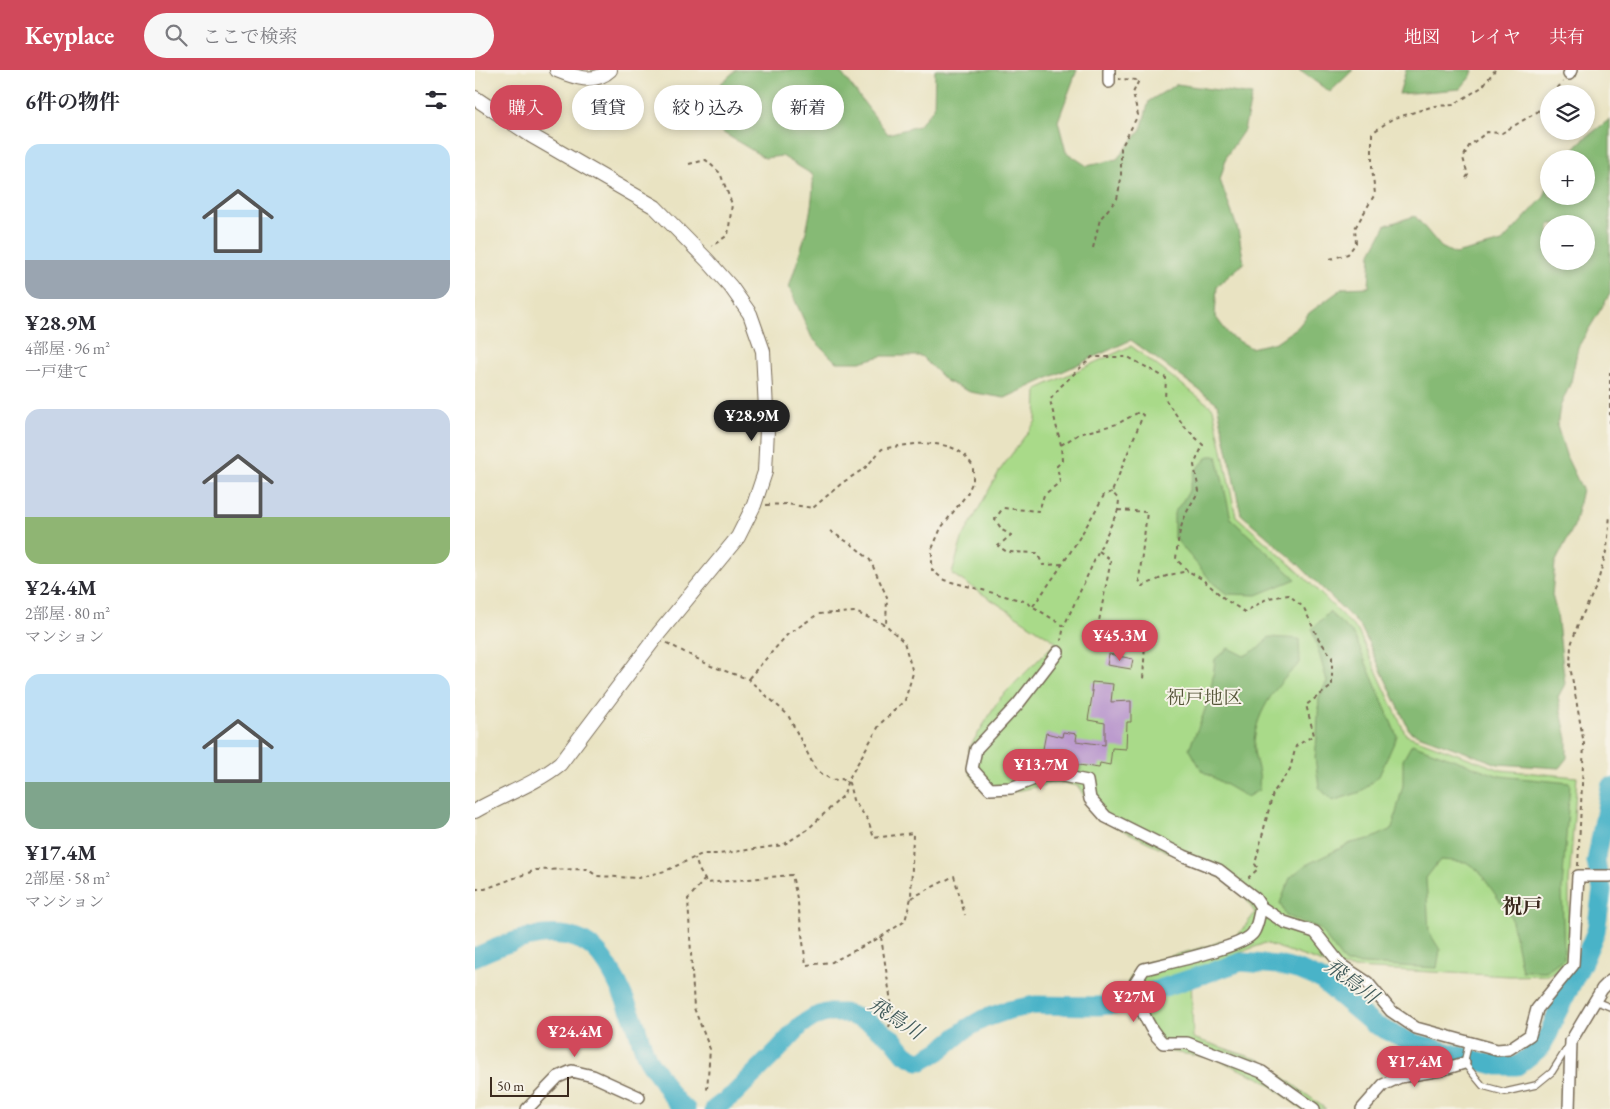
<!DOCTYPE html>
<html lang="ja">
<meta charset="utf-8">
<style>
body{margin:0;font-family:"EB Garamond","Noto Serif JP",serif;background:#f7f7f7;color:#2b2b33;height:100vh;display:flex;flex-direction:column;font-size:19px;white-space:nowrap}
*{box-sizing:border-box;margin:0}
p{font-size:16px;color:#7c7c81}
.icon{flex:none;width:28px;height:28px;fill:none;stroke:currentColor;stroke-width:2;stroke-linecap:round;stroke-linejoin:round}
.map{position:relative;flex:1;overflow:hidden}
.details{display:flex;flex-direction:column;background:#fff;width:475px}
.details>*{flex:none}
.top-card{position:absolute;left:15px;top:15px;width:475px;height:45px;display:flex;gap:10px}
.tools{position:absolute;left:1065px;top:15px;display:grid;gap:10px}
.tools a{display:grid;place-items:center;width:55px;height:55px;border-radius:50%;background:#fff;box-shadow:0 2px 8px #0003;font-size:25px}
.scale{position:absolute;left:15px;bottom:12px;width:79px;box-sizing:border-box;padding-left:5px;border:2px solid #3b2a1e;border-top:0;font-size:14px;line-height:18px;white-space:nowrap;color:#3b2a1e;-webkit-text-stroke:4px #f7f3e8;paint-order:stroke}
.price{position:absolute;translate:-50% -42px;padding:0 11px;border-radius:18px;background:#d1495b;color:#fff;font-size:16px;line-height:32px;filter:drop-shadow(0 1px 2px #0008)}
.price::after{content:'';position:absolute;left:50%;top:30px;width:15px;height:11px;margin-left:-8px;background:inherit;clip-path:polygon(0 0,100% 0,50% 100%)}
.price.on{background:#222;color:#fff}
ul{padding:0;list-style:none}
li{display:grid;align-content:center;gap:10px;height:265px;padding:0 25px}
li span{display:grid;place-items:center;height:155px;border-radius:15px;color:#555}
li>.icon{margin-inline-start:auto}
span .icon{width:90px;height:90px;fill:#fffc;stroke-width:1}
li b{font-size:21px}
h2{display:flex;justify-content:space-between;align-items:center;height:60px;padding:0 25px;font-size:21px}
.pill{padding:0 18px;border-radius:22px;background:#fff;box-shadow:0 2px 8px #0003;font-size:18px;line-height:45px}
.pill.on{background:#d1495b;color:#fff}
header{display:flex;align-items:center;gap:30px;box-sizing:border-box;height:70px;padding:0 25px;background:#d1495b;color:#fff}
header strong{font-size:24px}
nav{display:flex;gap:28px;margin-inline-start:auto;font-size:18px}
.search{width:350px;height:45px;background:#f7f7f7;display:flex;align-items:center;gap:12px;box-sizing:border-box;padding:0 18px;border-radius:28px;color:#7c7c81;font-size:19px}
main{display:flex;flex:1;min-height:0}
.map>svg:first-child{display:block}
.green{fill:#a9da89;stroke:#728254}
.forest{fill:#86ba75;stroke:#60724a;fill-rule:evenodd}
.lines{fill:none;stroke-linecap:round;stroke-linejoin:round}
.river{stroke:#4ab3c8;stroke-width:19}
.building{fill:#bc9bce}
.service-casing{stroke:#786b57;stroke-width:8}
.minor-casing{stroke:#786b57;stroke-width:14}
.tertiary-casing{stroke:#786b57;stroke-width:16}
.path{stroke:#786b57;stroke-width:2;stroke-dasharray:4 4;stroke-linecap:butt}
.service{stroke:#fff;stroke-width:5.5}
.minor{stroke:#fff;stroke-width:11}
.tertiary{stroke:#fff;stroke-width:14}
.labels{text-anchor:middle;stroke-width:4;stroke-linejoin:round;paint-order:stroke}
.park-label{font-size:19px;fill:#565639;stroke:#f7f3e8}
.neighbourhood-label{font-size:20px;font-weight:bold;fill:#3b2a1e;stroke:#f7f3e8}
.water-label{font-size:20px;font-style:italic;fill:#405a5a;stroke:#f7f3e8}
</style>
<header>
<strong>Keyplace</strong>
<div class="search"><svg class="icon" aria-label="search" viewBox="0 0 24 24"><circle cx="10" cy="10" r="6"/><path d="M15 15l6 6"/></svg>ここで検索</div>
<nav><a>地図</a><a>レイヤ</a><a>共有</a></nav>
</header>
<main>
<section class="details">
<h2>6件の物件<svg class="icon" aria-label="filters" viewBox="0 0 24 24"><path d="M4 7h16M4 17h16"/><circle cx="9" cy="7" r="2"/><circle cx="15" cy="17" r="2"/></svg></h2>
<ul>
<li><span style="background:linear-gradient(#bfe0f5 75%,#9aa5b1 0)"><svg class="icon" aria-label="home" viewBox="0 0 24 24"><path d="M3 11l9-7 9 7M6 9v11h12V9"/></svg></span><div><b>¥28.9M</b><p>4部屋 · 96 m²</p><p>一戸建て</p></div></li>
<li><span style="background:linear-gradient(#c9d6e8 70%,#8fb573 0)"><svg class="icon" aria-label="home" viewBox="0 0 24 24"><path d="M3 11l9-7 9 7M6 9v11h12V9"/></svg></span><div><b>¥24.4M</b><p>2部屋 · 80 m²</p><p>マンション</p></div></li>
<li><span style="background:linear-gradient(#bfe0f5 70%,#7fa58c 0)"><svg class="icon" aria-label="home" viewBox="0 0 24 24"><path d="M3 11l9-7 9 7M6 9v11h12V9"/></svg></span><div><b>¥17.4M</b><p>2部屋 · 58 m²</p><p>マンション</p></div></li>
</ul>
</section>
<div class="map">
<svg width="1135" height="1039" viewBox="0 0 1135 1039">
<rect width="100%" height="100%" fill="#f7f3e8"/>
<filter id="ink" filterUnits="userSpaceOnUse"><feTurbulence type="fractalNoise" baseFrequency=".02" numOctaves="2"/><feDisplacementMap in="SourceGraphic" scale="10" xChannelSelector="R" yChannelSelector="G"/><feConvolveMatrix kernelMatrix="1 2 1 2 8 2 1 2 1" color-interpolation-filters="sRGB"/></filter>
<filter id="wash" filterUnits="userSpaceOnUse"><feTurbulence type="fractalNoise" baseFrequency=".0096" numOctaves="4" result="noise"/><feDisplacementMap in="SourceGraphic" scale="20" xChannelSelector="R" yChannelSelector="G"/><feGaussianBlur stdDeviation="1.12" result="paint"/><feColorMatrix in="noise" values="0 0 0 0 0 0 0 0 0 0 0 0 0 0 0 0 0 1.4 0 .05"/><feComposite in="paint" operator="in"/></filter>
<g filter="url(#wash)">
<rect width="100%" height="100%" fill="#e9e3c2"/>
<path class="green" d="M656 276 738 338 761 446 825 503 883 561 931 665 1026 700 1102 707 1094 813V891L1073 905 1035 906 860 897 790 873 716 902 718 968 785 990 851 1039H827L789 1010 739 988 683 980 671 963 653 912 663 895 733 876 763 865 780 843 770 827 745 807 621 747 603 716 582 712 529 724 507 720 494 702V678L526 627 581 572 477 504 487 469 525 400 561 351 562 319Z"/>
<path class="forest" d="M261 0H364L413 64 443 56 459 38 460 0H602L583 51 591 82 612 96 642 89 666 60 674 31 702 14 777 25 769 60 752 85 745 110 763 160 769 193 742 216 740 246 755 266 776 278 801 272 823 257 834 243 868 218 894 217 896 183 911 155 940 146 966 177 980 184 1027 172 1069 127 1074 113V126H1111V89H1089L1105 72 1135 49V224L1103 277 1096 312 1085 337 1082 356 1092 388 1107 419 1099 456 1080 493 1077 525 1082 544 1090 614 1083 627 1092 669V688L1084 698 1023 694 935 662 886 557 820 491 766 444 742 333 656 270 530 328 495 322 471 311 446 286H407L385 292H361L337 268 314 217C326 180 339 144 338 105L307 86 290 88 237 56 234 39 243 16ZM1074 154H1111V191H1074Z
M824 0H878L855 22Z
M931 0H998L996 6 985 19 924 24Z
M734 386H742L756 449 821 509 782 525 752 524 738 513 699 467V443L713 423 720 401Z
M854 542 879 565 922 666 904 706 886 722 857 731 844 717 840 688 842 667 844 627 852 611 837 559Z
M794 567 824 569 825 593C801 615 777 646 779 681 780 689 783 696 784 704 785 709 784 714 784 720L772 727 727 701 714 678C729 646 737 625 740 589L753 578 769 586 784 578Z
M937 674 1024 706 1095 713 1087 819 1089 888 1071 901H1047L1036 847 1004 801 991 792 965 790 951 808 954 862 965 880 962 898 870 893 844 858 811 846 805 833 815 808 829 796 876 773 898 768 917 759 928 715V690Z"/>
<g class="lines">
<path class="river" d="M0 887C34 871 86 850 119 879 136 894 147 924 157 945 163 959 166 974 172 988 176 995 181 1001 185 1007 193 1020 198 1031 211 1039
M239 1039 259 1024 303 980 326 955 339 947 351 943H369L392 951 418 969 430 984 443 991H447L464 981 491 959 508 949 534 940 560 935 623 936 648 934 678 921 766 892 803 895 826 901 845 909 898 954 936 972 1023 996H1042L1065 978 1074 963 1081 945 1108 892 1121 861 1127 820 1121 792 1135 717"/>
</g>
<g id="blocks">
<path class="building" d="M634 584 658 589 656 599 632 595Z
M617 612 638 614 636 632 656 631V652H652L651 679 637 678 635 695 625 693 624 698 584 692V687L567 684 571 663 587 667 588 662 602 664 601 671 630 675V653L613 650 618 621H616Z"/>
</g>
</g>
<g filter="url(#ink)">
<use href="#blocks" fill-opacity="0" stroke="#786b57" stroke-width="1"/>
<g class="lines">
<g class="service-casing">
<path id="service" d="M1120 931 1135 937
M994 972 989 993 1008 1016 1030 1022 1061 1015 1077 1002 1094 975"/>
</g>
<g class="minor-casing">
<path id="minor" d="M1094 4 1096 0
M634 12V0
M583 582 543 634 501 679 497 699 515 719 536 718 567 706 583 705 612 711 615 729 631 747 709 786 744 800 780 828 786 837 809 852 840 862 866 895 892 912 916 941 941 958 1022 980 1034 979 1055 965 1062 939 1098 895 1103 806H1135
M786 837C784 844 783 856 778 863 769 877 689 894 669 899L660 913C664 935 671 957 688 973H712L787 1002 839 1039
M52 1039 83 1007 97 1001 118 1006 164 1027
M887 1039 908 1015 925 1007 966 1000 989 993
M1094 1039 1096 971 1127 919 1135 911"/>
</g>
<g class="tertiary-casing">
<path id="tertiary" d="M82 0C99 7 119 15 135 0
M0 28 57 66 180 137 233 191 256 217 275 244 288 281 292 359 290 402 279 435 263 467 184 563 85 694C60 714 28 725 0 741"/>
</g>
<path class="path" d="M1077 24 1088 12
M214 94 231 90 245 103 257 134 253 165 237 176
M991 108 993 105 988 88 994 76 1012 62 1027 63 1062 42 1074 28
M618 178 625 149 642 129 646 109V78L663 45 658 23 664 10 644 9
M855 189 873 184 881 173 880 158 900 124 897 97V63L917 49 959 36 978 35 1007 17 1020 0
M1135 302V354
M586 375 604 364 642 354 664 342 668 345 637 422
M291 435 312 434 338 438 367 413 390 398 407 379C430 375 467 367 488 384 492 387 495 392 498 396V411L492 424 466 458 457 479V500L469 510 549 531 589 556 586 571
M643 440 672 442 664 510 667 516 694 505 713 501
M355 461 379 476 395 490 412 527 411 555
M624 481 636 490 623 556 633 570 670 573 668 610
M587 494 568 495 562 483 532 482 523 476 536 465 527 460 520 449 528 438 564 441 569 425 585 412 582 396 587 391 586 375 575 330 585 317 617 287H653L691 308 690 329 709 356 728 375 719 395 724 421C707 448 704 458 701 489L713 501 727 509 751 530 770 542 793 528 814 525 829 538 843 568 857 587V616L831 635 839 665 821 676 815 699 798 723 780 794 783 799 774 807 775 811
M558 536C584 501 608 464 629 425L637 422 644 430 643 440 589 556
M192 573 236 596 273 609 313 645 341 700 357 710 367 709 374 713 378 730 393 750 399 768 438 763 436 828 430 851 406 867 357 892 331 895 323 833 317 805 232 813 224 800 220 788
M1103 796 1109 674 1095 596 1096 575 1103 554 1122 515 1132 478 1135 445
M230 809 213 829 219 938 235 979 232 1020
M0 819H10L61 800 112 799 122 806 163 808 190 801 227 784H244L308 775 332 760 369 725 372 712 405 654 430 630 438 603 429 572 411 555 380 542 343 544 312 565 273 609
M436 828 479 806 490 845
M406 867 418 945 414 957"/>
<use href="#service" class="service"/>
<use href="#minor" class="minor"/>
<use href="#tertiary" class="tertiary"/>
</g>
</g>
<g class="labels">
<g class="park-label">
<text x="729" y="634">祝戸地区</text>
</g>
<g class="neighbourhood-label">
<text x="1047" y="843">祝戸</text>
</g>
<g class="water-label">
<text transform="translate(877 911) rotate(37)" y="7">飛鳥川</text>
<text transform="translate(421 948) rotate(33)" y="7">飛鳥川</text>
</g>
</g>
</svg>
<div class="tools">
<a><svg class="icon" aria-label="layers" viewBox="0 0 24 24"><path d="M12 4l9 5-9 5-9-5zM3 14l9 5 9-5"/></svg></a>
<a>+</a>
<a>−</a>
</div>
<div class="scale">50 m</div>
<b class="price on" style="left:277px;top:372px">¥28.9M</b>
<b class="price" style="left:645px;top:592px">¥45.3M</b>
<b class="price" style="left:566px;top:721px">¥13.7M</b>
<b class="price" style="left:659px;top:953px">¥27M</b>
<b class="price" style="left:100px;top:988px">¥24.4M</b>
<b class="price" style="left:940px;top:1018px">¥17.4M</b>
<div class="top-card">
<a class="pill on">購入</a>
<a class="pill">賃貸</a>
<a class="pill">絞り込み</a>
<a class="pill">新着</a>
</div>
</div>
</main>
